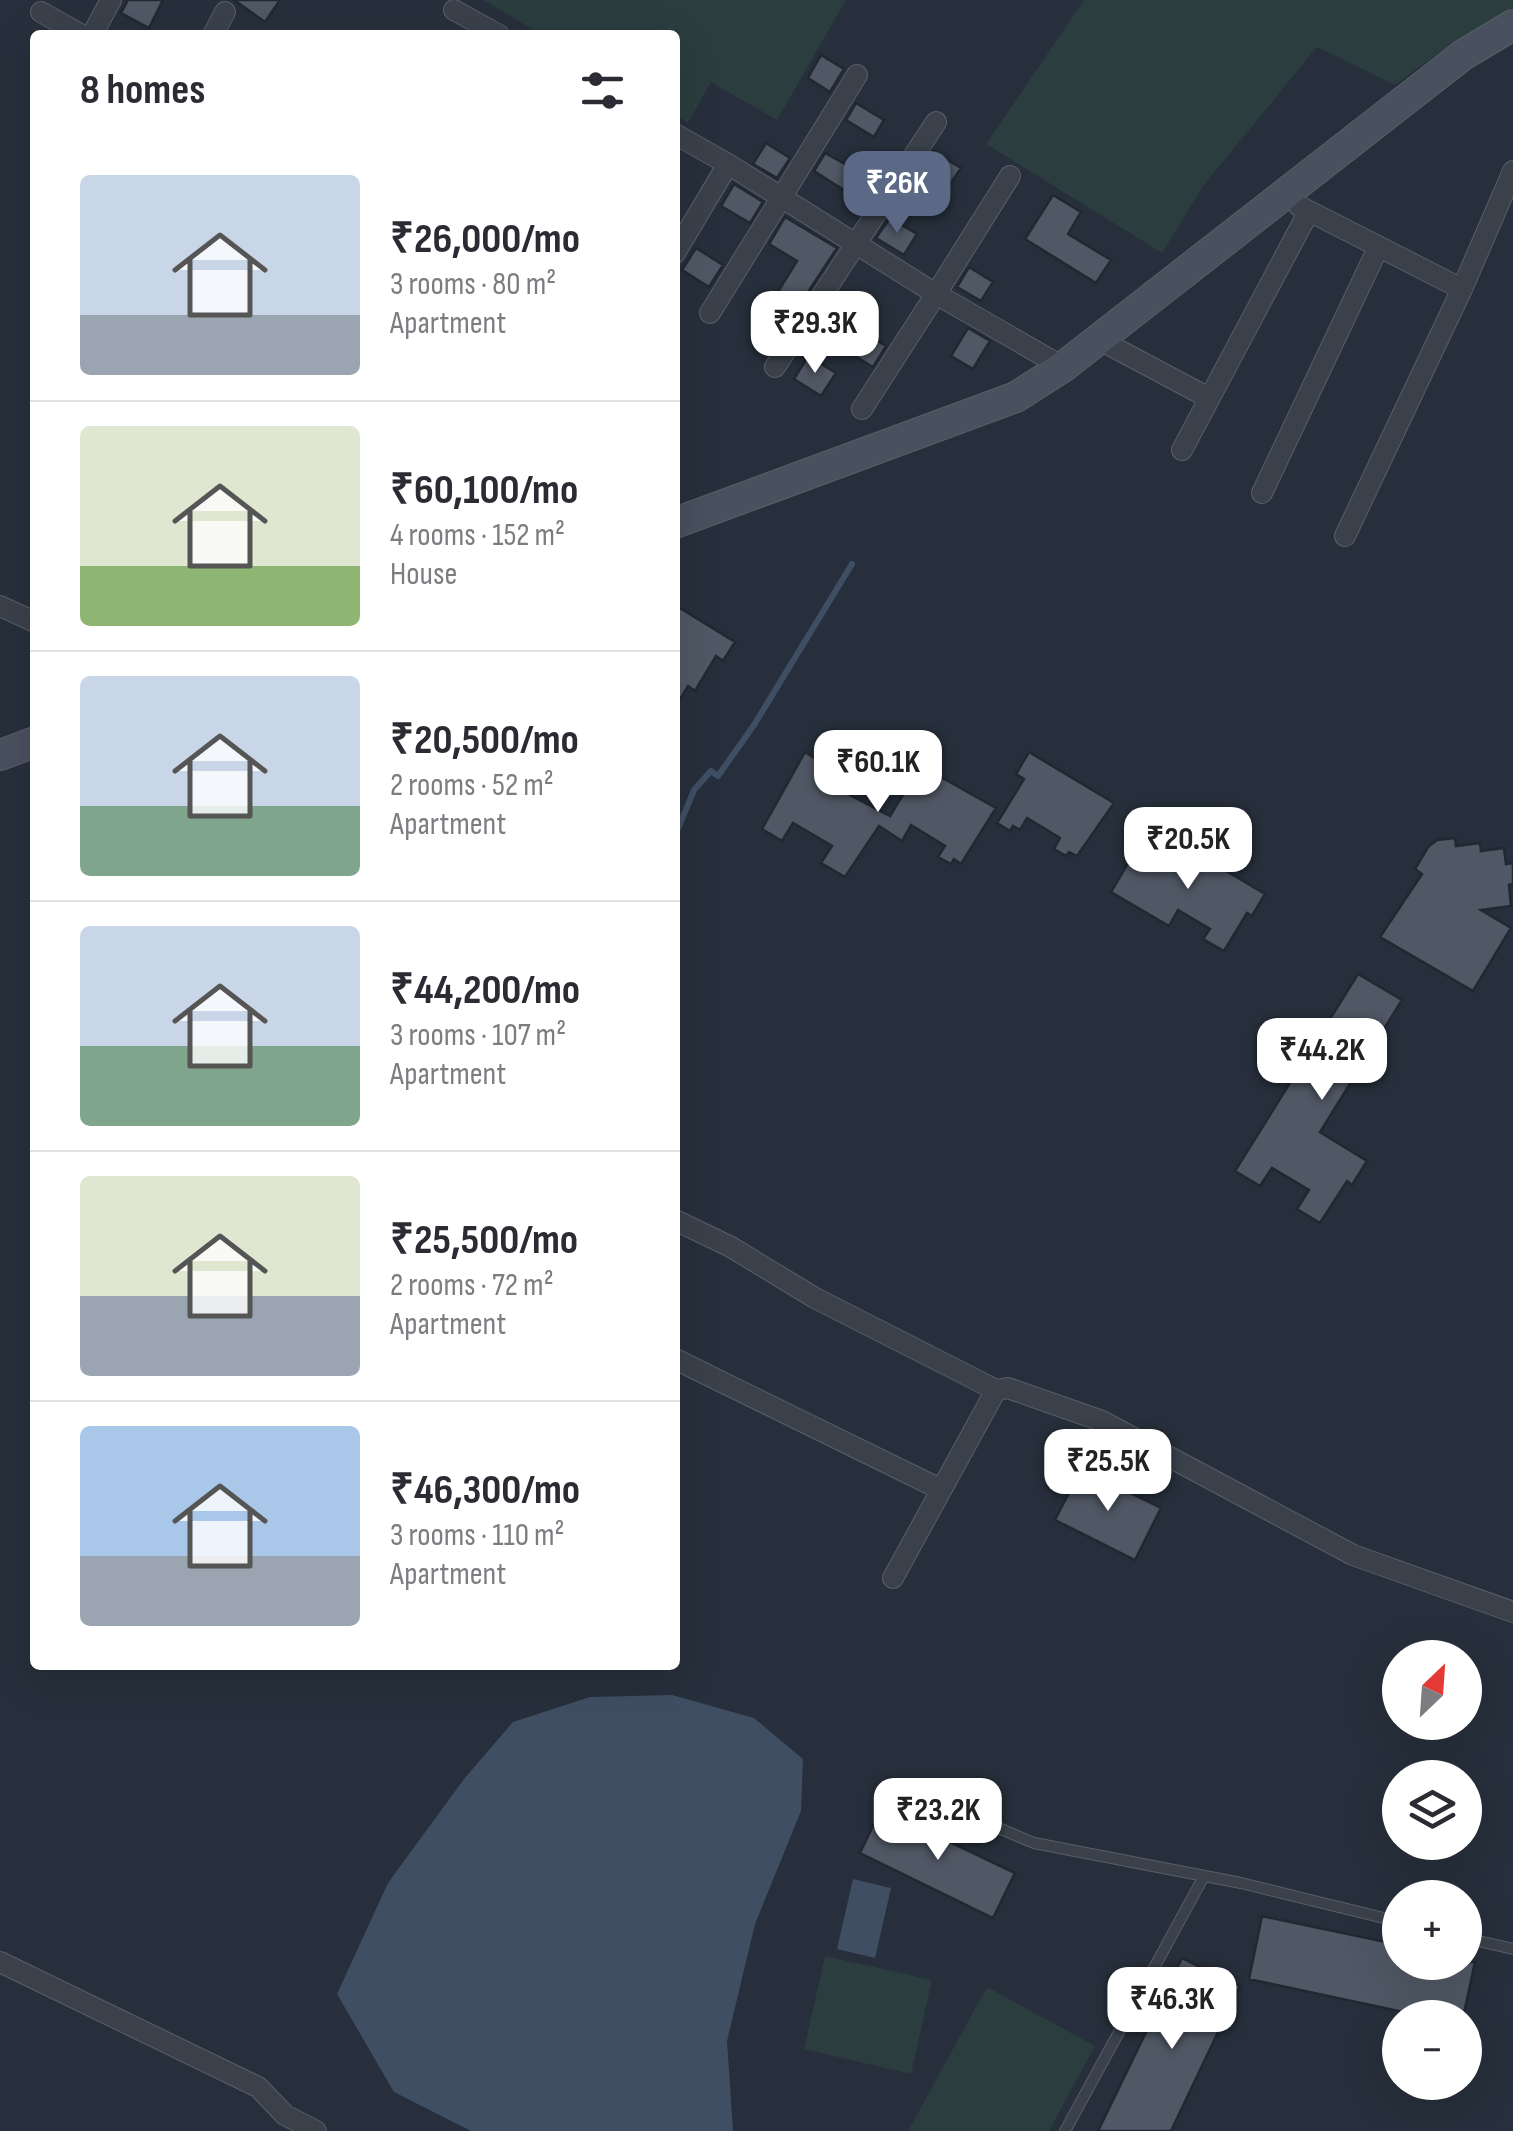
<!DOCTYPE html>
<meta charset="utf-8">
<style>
body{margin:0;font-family:"Sofia Sans Condensed",sans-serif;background:#f2f2f3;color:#2b2b33;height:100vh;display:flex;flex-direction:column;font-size:38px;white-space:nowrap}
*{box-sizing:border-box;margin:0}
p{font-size:32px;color:#7c7c81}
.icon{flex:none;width:55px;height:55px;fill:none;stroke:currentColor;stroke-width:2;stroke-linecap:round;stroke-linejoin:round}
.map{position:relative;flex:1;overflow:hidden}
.drawer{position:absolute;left:30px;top:30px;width:650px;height:1640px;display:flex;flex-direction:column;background:#fff;border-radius:10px;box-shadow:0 10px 40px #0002}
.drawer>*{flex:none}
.needle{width:65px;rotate:25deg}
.buttons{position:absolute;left:1382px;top:1640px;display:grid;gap:20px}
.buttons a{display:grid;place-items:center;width:100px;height:100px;border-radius:50%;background:#fff;box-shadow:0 10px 40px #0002;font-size:50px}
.price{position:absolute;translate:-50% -85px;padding:0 22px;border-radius:20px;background:#fff;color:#222;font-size:32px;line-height:65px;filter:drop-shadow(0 2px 5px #0008)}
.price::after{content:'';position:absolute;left:50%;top:60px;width:30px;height:22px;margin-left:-15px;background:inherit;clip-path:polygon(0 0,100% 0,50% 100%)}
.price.selected{background:#5b6986;color:#fff}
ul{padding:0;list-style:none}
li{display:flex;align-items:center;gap:30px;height:250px;padding:0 50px}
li+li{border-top:2px solid #e1e1e2}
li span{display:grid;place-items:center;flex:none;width:280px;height:200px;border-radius:10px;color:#555}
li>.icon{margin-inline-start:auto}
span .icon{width:120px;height:120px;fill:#fffc;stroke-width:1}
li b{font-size:42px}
h2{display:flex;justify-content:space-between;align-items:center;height:120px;padding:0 50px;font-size:42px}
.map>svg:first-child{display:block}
.green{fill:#2b3d3e}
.water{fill:#404e64}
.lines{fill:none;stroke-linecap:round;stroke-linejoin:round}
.stream{stroke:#404e64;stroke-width:6}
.building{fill:#505865;stroke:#212832;stroke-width:2.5}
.service-casing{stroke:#585f69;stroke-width:12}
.minor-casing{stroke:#585f69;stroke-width:22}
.secondary-casing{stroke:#585f69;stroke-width:32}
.service{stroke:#3a414b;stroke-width:10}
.minor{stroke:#3a414b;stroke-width:20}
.secondary{stroke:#49505e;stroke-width:30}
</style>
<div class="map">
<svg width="1513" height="2131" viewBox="0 0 1513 2131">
<rect width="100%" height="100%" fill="#262f3b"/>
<path class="green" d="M484 0H846L777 120 711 82 688 123 675 115V35H542Z
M1084 0H1513V7L1447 47 1395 85 1317 47 1204 185 1162 253 986 144Z
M825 1956 932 1980 911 2074 804 2049Z
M987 1987 1095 2046 1049 2131H908Z"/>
<path class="water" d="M672 1695 754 1718 803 1759 801 1811 755 1924 727 2041 733 2131H471L394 2092 337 1994 388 1883 464 1779 513 1722 590 1697Z
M853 1879 891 1888 875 1958 837 1949Z"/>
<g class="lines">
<path class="stream" d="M675 836 694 790 711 771 718 776 754 725 852 564"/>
</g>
<path class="building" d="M128 0H163L149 28 121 13Z
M234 0H280L265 22Z
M821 55 844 69 830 92 808 78Z
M856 103 884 120 874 137 846 120Z
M766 143 790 158 777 178 753 164Z
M933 151 961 168 947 189 919 172Z
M825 153 879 183 866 204 814 171Z
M734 184 763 202 750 223 721 206Z
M1053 195 1081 212 1068 234 1111 260 1096 283 1025 239Z
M785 217 837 248 789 321 768 308 797 261 769 244Z
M890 218 917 234 904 255 876 238Z
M696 248 723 265 709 287 682 270Z
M969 267 993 282 981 301 957 287Z
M968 328 990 341 973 369 951 356Z
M860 331 886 346 873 367 848 352Z
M808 356 836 373 821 396 794 379Z
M675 605 735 642 723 661 716 656 695 691 688 686 675 708Z
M805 752 824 764 816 777 890 816 910 783 903 779 914 762 996 808 961 864 954 859 951 864 938 857 945 846 911 825 902 841 879 826 845 877 821 863 832 846 793 823 782 841 762 829Z
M1029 752 1114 803 1077 856 1069 852 1066 856 1054 849 1060 838 1027 818 1020 830 1013 826 1010 831 997 823 1024 779 1016 774Z
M1455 838 1456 846 1480 843 1481 851 1504 848 1506 864 1513 863V884L1509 885 1511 906 1481 910 1511 928 1473 991 1380 937 1422 874 1415 869 1428 847 1437 840Z
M1179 843 1265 894 1252 916 1247 913 1224 951 1203 939 1210 929 1178 910 1169 926 1111 892 1138 846 1161 859 1167 849 1173 852Z
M1358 974 1402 1000 1320 1132 1367 1161 1352 1185 1347 1181 1320 1223 1297 1209 1309 1190 1272 1168 1260 1186 1235 1171Z
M1081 1469 1161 1508 1135 1560 1055 1520Z
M881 1809 1015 1873 993 1918 860 1853Z
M1262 1916 1400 1945V1962H1475L1463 2018H1431L1249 1979Z
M1182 1958 1240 1986 1171 2131H1098Z"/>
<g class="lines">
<g class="service-casing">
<path id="service" d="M894 1784 1034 1843 1241 1883 1400 1922
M1465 1938 1513 1949
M1065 2131 1203 1878"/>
</g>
<g class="minor-casing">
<path id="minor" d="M454 10 499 35
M41 12 82 35
M92 35 111 0
M213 35 225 12
M675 134 728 164
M1299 206 1462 289
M675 253 728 164 936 294 1010 176
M710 313 857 75
M1098 339 1209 398
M775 367 936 122
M862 409 936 294 1063 367
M1182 450 1309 211
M1262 493 1378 248
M1345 536 1462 289 1513 171
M0 606 35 622
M675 1220 731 1247 815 1298 996 1390 1008 1388 1102 1421 1353 1555 1513 1612
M675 1359 940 1489
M893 1578 996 1390
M0 1962 258 2087 285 2115 316 2131"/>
</g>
<g class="secondary-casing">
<path id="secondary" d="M675 523 1016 397 1063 367 1463 55 1513 25
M0 755 35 742"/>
</g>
<use href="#service" class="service"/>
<use href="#minor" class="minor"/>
<use href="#secondary" class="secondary"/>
</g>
</svg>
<div class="buttons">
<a><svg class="needle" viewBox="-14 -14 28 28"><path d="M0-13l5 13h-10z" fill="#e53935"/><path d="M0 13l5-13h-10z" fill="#7c7c81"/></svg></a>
<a><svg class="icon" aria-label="layers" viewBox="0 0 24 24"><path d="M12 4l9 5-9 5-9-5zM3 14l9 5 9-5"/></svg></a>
<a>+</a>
<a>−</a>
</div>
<b class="price selected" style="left:897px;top:236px">₹26K</b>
<b class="price" style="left:815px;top:376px">₹29.3K</b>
<b class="price" style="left:878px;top:815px">₹60.1K</b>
<b class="price" style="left:1188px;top:892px">₹20.5K</b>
<b class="price" style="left:1322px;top:1103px">₹44.2K</b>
<b class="price" style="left:1108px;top:1514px">₹25.5K</b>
<b class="price" style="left:938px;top:1863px">₹23.2K</b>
<b class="price" style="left:1172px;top:2052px">₹46.3K</b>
<section class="drawer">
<h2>8 homes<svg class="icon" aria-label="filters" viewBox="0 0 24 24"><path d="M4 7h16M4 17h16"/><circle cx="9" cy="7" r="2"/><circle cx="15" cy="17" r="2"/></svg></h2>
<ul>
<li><span style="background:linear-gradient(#c9d6e8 70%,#9aa5b1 0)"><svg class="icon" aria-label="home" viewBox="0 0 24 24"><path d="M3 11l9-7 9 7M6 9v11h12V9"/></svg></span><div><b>₹26,000/mo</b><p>3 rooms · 80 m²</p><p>Apartment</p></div></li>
<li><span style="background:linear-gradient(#dfe7d0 70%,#8fb573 0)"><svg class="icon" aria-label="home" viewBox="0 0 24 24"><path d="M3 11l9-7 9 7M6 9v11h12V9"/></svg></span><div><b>₹60,100/mo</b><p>4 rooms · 152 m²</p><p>House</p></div></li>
<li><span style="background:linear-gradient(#c9d6e8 65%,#7fa58c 0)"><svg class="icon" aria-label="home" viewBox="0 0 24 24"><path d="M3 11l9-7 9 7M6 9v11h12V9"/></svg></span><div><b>₹20,500/mo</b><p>2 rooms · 52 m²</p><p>Apartment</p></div></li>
<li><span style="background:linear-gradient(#c9d6e8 60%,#7fa58c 0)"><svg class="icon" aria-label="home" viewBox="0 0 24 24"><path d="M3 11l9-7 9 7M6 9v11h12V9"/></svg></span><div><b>₹44,200/mo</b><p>3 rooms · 107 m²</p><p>Apartment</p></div></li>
<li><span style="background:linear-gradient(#dfe7d0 60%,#9aa5b1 0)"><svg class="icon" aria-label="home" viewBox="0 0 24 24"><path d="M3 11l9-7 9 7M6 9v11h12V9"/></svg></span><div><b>₹25,500/mo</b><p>2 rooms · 72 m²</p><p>Apartment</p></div></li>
<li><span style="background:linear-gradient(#a9c7e8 65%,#9aa5b1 0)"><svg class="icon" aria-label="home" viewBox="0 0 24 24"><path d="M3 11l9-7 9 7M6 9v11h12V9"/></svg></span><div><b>₹46,300/mo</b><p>3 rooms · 110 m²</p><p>Apartment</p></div></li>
</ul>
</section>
</div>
